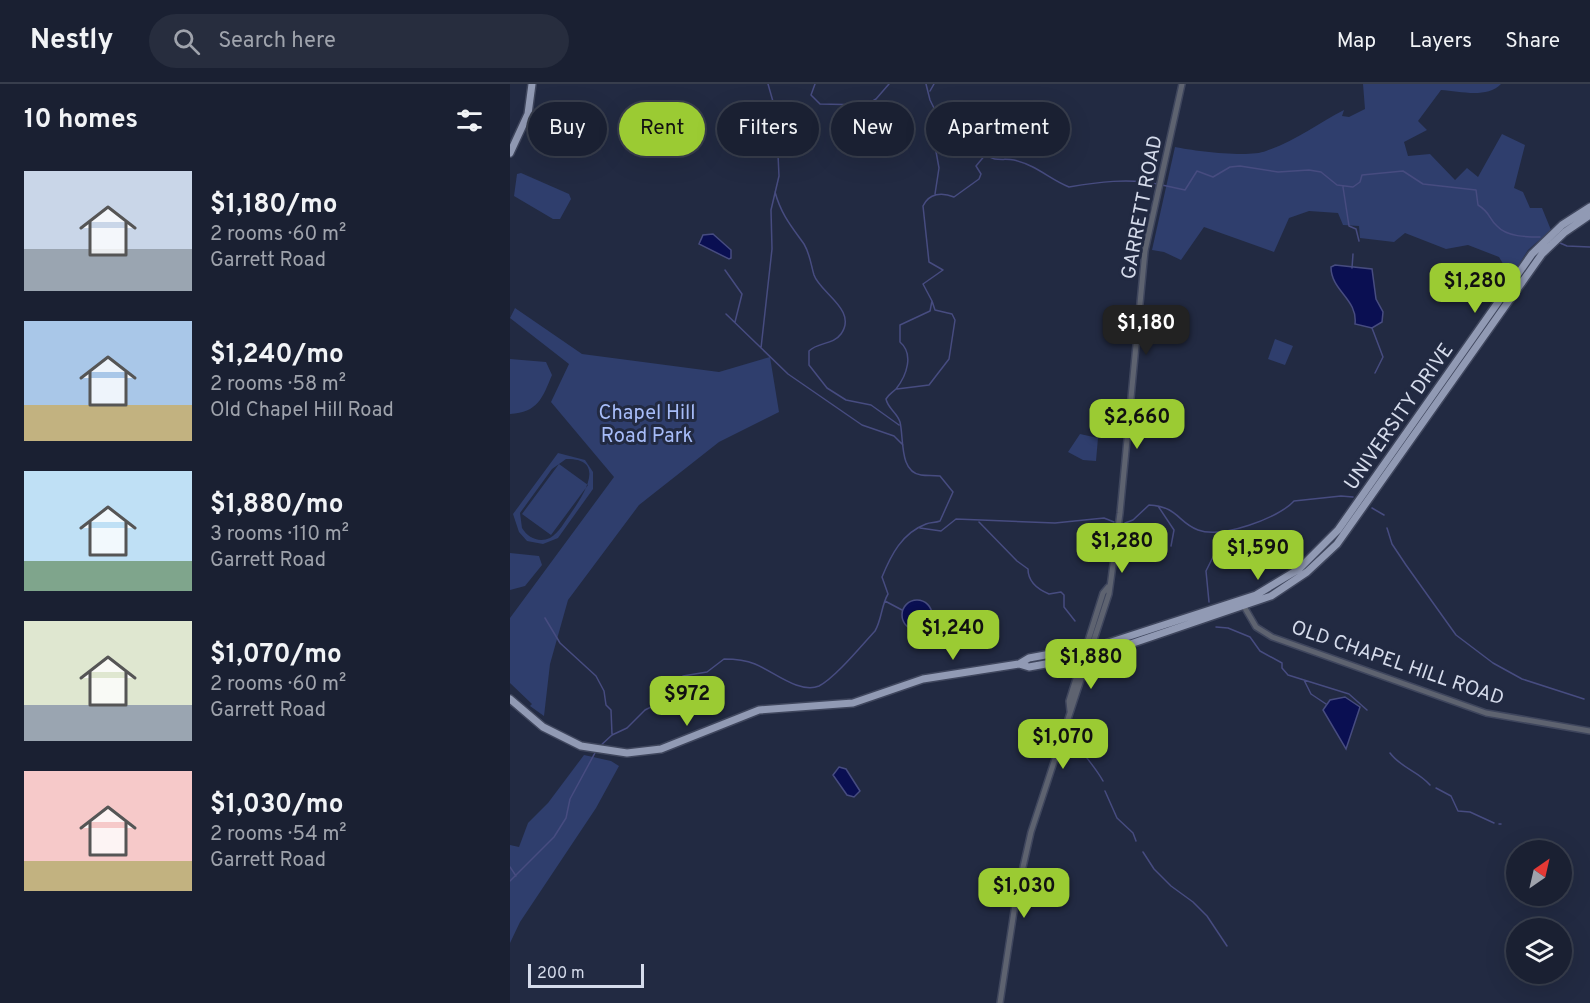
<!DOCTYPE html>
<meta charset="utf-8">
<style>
body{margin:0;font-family:Overpass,sans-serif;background:#272d3e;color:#f1f3f6;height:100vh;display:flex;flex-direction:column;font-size:22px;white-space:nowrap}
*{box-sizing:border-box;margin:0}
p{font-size:20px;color:#9fa3ac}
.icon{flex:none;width:33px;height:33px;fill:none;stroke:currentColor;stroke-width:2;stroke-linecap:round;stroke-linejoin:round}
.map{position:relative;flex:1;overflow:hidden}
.drawer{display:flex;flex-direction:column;background:#1a2032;width:510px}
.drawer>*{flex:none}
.banner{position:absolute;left:18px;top:18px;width:570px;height:54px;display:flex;gap:12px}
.needle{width:39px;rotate:34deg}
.buttons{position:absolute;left:996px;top:756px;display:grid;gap:12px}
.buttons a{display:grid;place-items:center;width:66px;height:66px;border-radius:50%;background:#1a2032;box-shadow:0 6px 24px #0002,0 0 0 2px #383e4d;font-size:30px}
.scale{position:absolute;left:18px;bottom:15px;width:116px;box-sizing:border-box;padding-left:6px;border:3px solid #d5dbeb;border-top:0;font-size:16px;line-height:21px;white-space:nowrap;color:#d5dbeb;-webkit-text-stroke:4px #222a42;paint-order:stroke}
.price{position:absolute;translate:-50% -51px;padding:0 14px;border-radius:12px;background:#9bcb33;color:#111;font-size:20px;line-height:39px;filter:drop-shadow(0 2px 3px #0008)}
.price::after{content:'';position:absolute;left:50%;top:36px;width:18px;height:14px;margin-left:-9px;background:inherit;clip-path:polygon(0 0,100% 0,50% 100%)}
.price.active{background:#222;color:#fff}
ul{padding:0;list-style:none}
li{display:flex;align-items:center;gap:18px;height:150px;padding:0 24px}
li span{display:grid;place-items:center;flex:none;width:168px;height:120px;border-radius:0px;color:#555}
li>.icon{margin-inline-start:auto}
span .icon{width:72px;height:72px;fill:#fffc;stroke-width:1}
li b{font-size:26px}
h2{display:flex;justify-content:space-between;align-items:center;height:72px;padding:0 24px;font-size:26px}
.tag{padding:0 21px;border-radius:27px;background:#1a2032;box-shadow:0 6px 24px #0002,0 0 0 2px #383e4d;font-size:21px;line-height:54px}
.tag.active{background:#9bcb33;color:#111}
header{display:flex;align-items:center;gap:36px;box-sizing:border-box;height:84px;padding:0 30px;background:#1a2032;border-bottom:2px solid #383e4d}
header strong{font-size:28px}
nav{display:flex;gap:33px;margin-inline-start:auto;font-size:21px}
.search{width:420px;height:54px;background:#272d3e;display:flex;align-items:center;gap:15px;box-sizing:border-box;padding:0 21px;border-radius:33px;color:#9fa3ac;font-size:22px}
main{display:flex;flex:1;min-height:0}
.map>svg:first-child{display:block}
.green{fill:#2f3e6d;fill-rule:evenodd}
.water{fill:#0a0f52;stroke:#474c80;stroke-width:1.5}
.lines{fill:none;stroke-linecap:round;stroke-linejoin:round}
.stream{stroke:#474c80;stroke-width:1.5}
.minor-casing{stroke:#3f465d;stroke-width:8}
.major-casing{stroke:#3f465d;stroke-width:10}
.minor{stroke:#5e6370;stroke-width:5}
.major{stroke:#919ab4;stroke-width:7}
.labels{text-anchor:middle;stroke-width:6;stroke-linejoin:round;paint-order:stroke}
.street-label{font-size:20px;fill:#d5dbeb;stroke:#222a42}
.park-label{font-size:20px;fill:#a7bcf8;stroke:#222a42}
</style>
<header>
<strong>Nestly</strong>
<div class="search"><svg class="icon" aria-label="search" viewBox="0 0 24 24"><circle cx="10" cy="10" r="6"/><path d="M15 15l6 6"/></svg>Search here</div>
<nav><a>Map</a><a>Layers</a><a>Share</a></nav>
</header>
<main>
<section class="drawer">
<h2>10 homes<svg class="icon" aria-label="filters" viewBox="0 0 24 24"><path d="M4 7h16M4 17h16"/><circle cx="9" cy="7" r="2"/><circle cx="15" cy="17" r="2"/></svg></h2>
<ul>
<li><span style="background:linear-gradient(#c9d6e8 65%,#9aa5b1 0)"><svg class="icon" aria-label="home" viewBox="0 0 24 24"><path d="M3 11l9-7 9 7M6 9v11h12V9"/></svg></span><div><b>$1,180/mo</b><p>2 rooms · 60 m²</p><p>Garrett Road</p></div></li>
<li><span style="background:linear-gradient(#a9c7e8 70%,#c2b280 0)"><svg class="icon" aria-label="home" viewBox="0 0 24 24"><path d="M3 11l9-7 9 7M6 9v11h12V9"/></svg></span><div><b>$1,240/mo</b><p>2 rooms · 58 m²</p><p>Old Chapel Hill Road</p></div></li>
<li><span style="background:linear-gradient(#bfe0f5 75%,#7fa58c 0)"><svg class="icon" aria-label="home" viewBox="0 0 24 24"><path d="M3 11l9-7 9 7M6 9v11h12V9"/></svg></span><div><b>$1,880/mo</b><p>3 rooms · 110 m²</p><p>Garrett Road</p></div></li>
<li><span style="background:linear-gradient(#dfe7d0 70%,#9aa5b1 0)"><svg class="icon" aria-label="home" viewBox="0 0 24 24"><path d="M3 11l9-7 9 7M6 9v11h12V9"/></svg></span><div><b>$1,070/mo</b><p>2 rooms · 60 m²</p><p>Garrett Road</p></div></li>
<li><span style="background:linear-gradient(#f6c9c9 75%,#c2b280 0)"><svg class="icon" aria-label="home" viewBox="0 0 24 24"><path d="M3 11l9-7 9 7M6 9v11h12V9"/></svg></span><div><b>$1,030/mo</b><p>2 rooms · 54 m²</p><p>Garrett Road</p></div></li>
</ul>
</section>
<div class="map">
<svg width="1080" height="919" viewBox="0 0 1080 919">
<rect width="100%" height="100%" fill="#222a42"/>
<path class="green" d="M853 0H991C976 15 950 7 931 6L908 37 917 46 894 58 898 72 920 70 945 96 957 84 968 93 992 50 1015 61 1004 104 1013 108 1020 124H1032L1041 146 1018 166 1001 193 989 173 958 161 936 165 895 149 884 158 850 154 849 142 833 141 828 129 799 127 779 134 764 168 694 143 671 176 654 168 642 166 665 63C684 67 739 74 756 67 783 58 809 39 834 26L832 32 839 33 855 25Z
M11 89 59 110 61 115 50 135H43L4 112 7 90Z
M5 224 72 270 209 288 260 273 269 328 209 358 129 421 58 516 40 580 34 632 20 622 22 620 0 599V534L104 393 41 318 59 280 0 234Z
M765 255 783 262 775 281 758 275Z
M0 275 36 278 42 291C32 315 28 328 0 330Z
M570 350 588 354 586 377 573 376 558 368Z
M48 369 75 376 83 388V405L48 454 33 460 17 457 9 448 3 430ZM56 375C98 374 73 412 61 429 55 437 49 449 40 454 29 459 18 454 12 444L10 429 42 385Z
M49 380 78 401 41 451 12 430Z
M0 469 29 472 32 481 15 502 0 506Z
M74 671 101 677 109 682 86 724 10 838 0 859V761L9 763 18 739 38 719Z"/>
<path class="water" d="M203 150 221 166V174L219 175 189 160 193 151Z
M825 181 862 185 866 215 873 228 872 238 862 244 845 240C848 215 821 207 821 183Z
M392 531a15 15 0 1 1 30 0a15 15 0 1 1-30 0Z
M835 613 850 623 836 665 813 626 820 616Z
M329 683 336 685 350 707 344 713 337 711 323 691Z"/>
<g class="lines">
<path class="stream" d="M305 0 301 11 310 20 356 21 366 15 379 0
M416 0 420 16 429 34 425 62 429 84 425 110
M420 7 424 0
M477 71C484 78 494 74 504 76 528 82 539 95 559 103 588 98 619 94 647 100
M652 101 675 106 687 87 703 93 720 83 730 82 768 88 799 86 811 88 827 101 843 103 850 98 852 91 893 87 913 100 966 106 968 121C981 129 978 134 987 142 997 153 1017 153 1030 153
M833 103 839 142 846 145 849 157
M265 108C271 130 281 142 294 160 300 170 301 181 304 191 310 209 348 226 331 250 323 261 308 258 299 267V281L317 304 336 316 361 321 389 341
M1050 159 1057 162 1080 163
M842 184 843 170
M215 186 232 210 225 238
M216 230 278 290 352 341 384 352 393 361
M862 244 873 273 865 289
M251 264 262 165 261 126 269 92 266 28 258 0
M387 305 419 301 439 275 445 236 442 230 425 226 422 217
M648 422 664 446 661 462
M862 424 874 431
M469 438 507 477 518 485C518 498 527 505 539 510L551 508 554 511V523L565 537
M615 439 623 436 639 421C669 423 667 438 688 446 711 455 769 434 784 417L831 412 843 413
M410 444 431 447 446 435 545 439 594 434 604 438
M877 444 882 460 896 481 946 551 983 579 1012 595 1074 615
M375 517 392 526
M699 518 696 487 709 461 708 449
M35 534 50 559 86 592 94 607 96 621 101 626 102 650
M706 543 718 544 740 553 750 567 772 579V584L778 591 839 610 857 626
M794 596 801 610 816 620
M564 647C570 671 582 677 593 697
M89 663 102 651 117 644 135 626 167 610 166 601 173 592 197 588 214 575C225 575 235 576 245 580 263 587 289 610 309 602 325 594 352 561 365 547 372 535 371 522 378 510L372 493C381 471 392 449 416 440 421 438 425 439 430 437L443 408 430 392C423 391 417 392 411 391 389 388 394 354 390 338 387 328 378 325 376 315 379 310 382 309 386 305 397 291 404 270 390 258V241L420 227 422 217 413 200 433 186 419 178 413 122C419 109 432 108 444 113L469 95 471 90 466 82 476 70 444 49 425 59
M880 669C891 684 908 687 920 701
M926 704 941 712 948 727 960 728 984 739
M595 707 607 734 623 749 626 757
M989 740H991
M633 768 644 785 661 802 683 818 697 832 717 862
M0 783 6 792
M0 797 44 753 56 734 60 715 86 667"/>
<g class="minor-casing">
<path id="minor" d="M732 519 746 543 762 553 976 629 1080 647
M560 627 559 617 593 509 598 503
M490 919 506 814 521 748 599 510 610 429 635 167 672 0"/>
</g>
<g class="major-casing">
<path id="major" d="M0 69 18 30 22 0
M509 580 519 574 595 560 746 511 789 485 828 446 1022 170 1052 141 1080 123
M0 615 33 643 71 662 117 669 151 665 249 626 343 619 413 595 509 580 519 583 591 570 761 512 797 488 827 460 1032 170 1055 148 1080 131"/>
</g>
<use href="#minor" class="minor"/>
<use href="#major" class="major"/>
</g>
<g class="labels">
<g class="street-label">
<text transform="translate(631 123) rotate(-79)" y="7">GARRETT ROAD</text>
<text transform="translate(888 332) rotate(-55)" y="7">UNIVERSITY DRIVE</text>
<text transform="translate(888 578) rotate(19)" y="7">OLD CHAPEL HILL ROAD</text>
</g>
<g class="park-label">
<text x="137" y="335">Chapel Hill<tspan x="137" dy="23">Road Park</tspan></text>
</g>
</g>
</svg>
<div class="buttons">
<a><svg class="needle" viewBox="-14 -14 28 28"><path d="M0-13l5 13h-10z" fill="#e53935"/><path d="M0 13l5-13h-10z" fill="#9fa3ac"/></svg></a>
<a><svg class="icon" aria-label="layers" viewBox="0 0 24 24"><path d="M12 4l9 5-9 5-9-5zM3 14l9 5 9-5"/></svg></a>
</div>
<div class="scale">200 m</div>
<b class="price" style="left:965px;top:230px">$1,280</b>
<b class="price active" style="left:636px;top:272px">$1,180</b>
<b class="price" style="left:627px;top:366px">$2,660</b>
<b class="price" style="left:612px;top:490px">$1,280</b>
<b class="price" style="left:748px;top:497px">$1,590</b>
<b class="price" style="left:443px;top:577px">$1,240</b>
<b class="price" style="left:581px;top:606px">$1,880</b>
<b class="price" style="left:177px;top:643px">$972</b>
<b class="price" style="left:553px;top:686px">$1,070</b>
<b class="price" style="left:514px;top:835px">$1,030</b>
<div class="banner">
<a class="tag">Buy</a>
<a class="tag active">Rent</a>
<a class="tag">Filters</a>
<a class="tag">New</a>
<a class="tag">Apartment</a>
</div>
</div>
</main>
